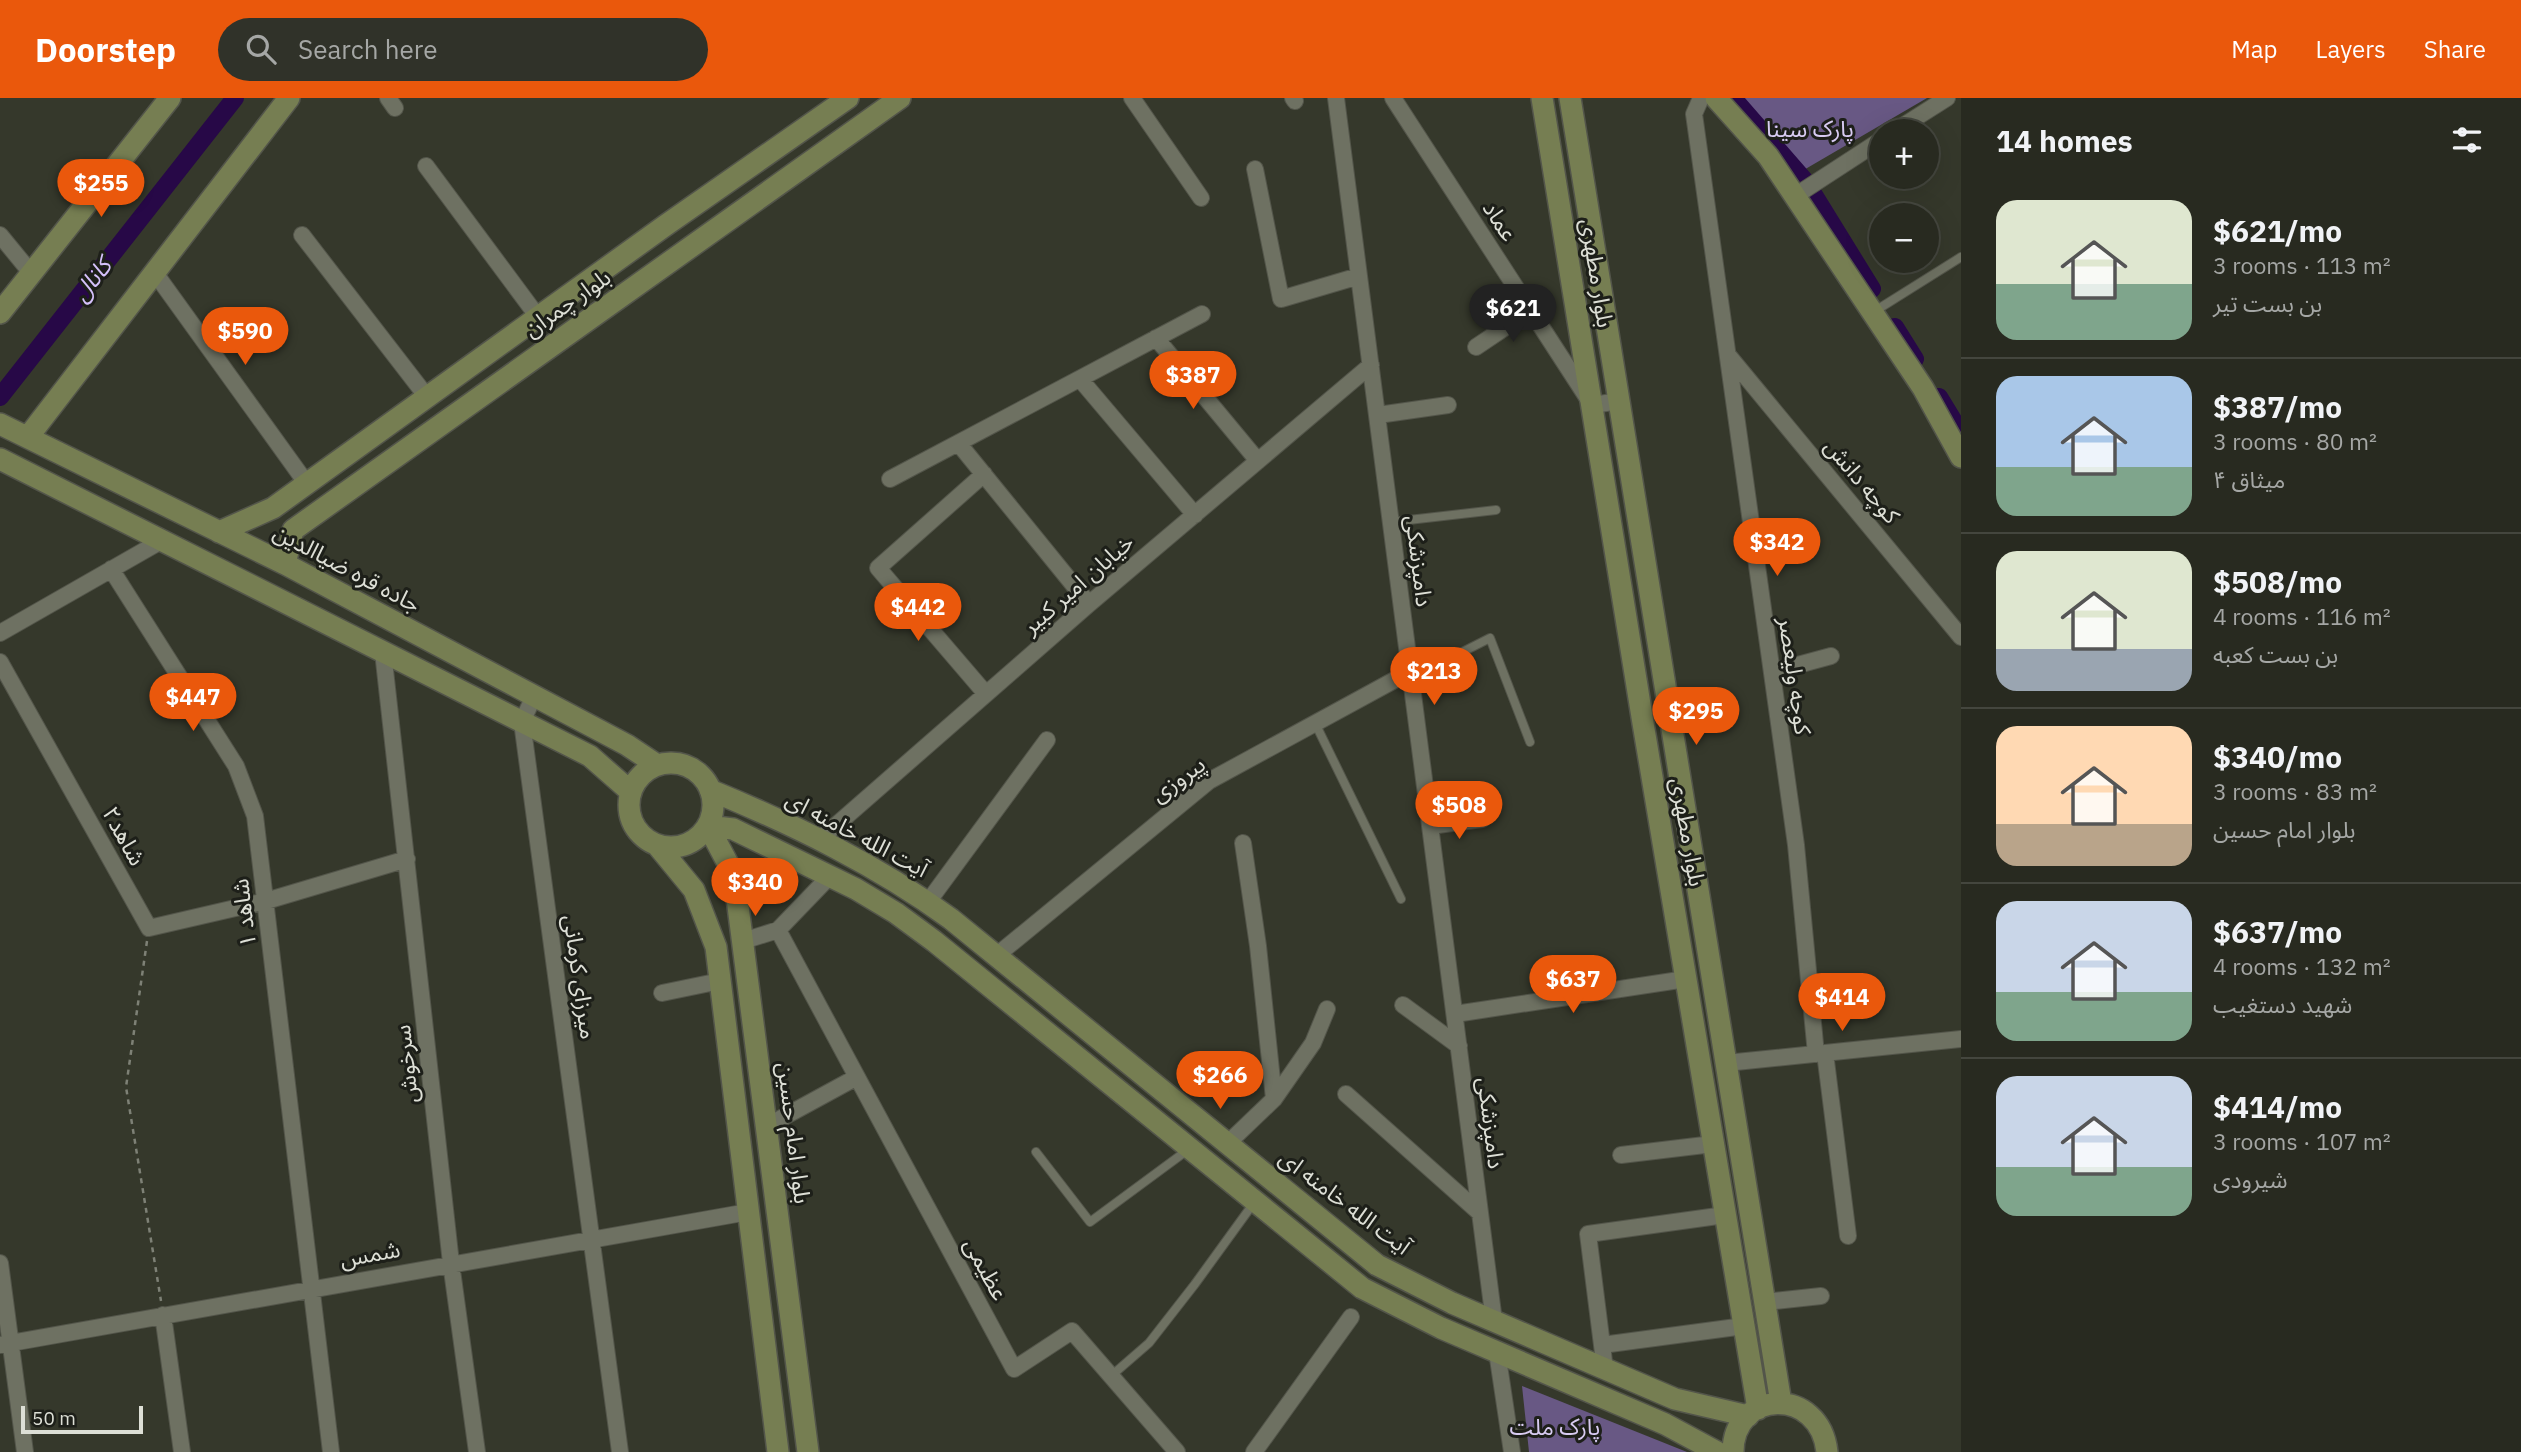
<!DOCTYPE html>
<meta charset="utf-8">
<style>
body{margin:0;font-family:"IBM Plex Sans","Noto Sans Arabic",sans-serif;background:#303229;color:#f1f3f6;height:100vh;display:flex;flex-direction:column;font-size:26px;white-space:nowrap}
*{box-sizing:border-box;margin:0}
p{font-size:23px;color:#a5a7a5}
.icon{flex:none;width:38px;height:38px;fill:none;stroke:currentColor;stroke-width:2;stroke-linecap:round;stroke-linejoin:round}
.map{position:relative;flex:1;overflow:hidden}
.panel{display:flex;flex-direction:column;background:#282a20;width:560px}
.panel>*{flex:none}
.tools{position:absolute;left:1869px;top:21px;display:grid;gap:14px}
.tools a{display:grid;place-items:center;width:70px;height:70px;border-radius:50%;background:#282a20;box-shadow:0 7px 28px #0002,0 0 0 2px #44463e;font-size:35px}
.scale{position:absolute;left:21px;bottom:18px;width:122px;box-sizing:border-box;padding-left:7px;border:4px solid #dddfd6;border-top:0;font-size:19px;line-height:24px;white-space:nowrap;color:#dddfd6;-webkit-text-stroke:5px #1d1f19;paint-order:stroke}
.price{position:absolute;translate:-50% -60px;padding:0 16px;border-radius:24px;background:#ea580c;color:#fff;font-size:23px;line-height:46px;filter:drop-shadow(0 2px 4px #0008)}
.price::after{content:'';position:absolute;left:50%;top:42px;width:21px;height:16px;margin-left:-10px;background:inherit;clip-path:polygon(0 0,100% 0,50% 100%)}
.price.active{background:#222;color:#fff}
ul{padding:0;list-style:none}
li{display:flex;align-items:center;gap:21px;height:175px;padding:0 35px}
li+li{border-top:2px solid #44463e}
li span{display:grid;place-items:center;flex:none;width:196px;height:140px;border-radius:21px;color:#555}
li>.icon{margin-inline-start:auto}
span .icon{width:84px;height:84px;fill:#fffc;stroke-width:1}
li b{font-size:30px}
h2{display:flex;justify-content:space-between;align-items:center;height:84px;padding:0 35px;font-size:30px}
header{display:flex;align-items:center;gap:42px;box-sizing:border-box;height:98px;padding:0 35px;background:#ea580c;color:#fff}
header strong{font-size:33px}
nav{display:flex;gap:38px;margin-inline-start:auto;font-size:24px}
.search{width:490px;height:63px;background:#303229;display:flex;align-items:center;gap:18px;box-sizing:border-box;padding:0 24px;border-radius:38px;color:#a5a7a5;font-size:26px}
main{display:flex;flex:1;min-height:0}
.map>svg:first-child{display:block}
.green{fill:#685884}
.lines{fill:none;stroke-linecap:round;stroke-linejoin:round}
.canal{stroke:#270847;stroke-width:18}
.lane-casing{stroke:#53554a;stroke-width:10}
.street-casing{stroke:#53554a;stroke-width:18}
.secondary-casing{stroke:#53554a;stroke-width:24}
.path{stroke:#7e8176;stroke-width:2.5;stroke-dasharray:5 5;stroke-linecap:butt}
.lane{stroke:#6e7162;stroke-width:8}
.street{stroke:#6e7162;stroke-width:16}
.secondary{stroke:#767e52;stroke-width:21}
.labels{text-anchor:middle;stroke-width:6;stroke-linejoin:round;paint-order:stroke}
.park-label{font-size:23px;fill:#d8cbf2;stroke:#1d1f19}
.street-label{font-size:23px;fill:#dddfd6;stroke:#1d1f19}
.water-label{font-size:24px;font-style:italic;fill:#d4c0fa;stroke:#1d1f19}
</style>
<header>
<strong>Doorstep</strong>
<div class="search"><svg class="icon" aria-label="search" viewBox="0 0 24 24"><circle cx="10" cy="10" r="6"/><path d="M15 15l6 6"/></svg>Search here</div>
<nav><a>Map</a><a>Layers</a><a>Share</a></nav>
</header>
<main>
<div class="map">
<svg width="1961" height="1354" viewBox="0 0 1961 1354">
<rect width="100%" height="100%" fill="#35382b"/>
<path class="green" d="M1739 0H1927L1802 73Z
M1522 1288 1687 1354H1529Z"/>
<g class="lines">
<path class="canal" d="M1733 0 1806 84 1872 191
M1895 229 1915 261
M0 299 235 0
M1939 299 1961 335"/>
<g class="lane-casing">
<path id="lane" d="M1875 213 1961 159
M1391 424 1496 412
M1411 580 1490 540 1530 644
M1315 625 1401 801
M1036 1054 1090 1124 1189 1051
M1111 1278 1149 1245 1195 1186 1253 1106"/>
</g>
<g class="street-casing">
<path id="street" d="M388 0 395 10
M1132 0 1201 100
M1293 0 1295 3
M1336 0 1494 1223
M1393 0 1592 307 1620 303
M1701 0 1694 16 1796 747 1816 956
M1895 33 1947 0
M426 68 538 219
M1255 71 1281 201 1359 178
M1795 98 1881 42
M0 137 32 176
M302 137 427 299
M155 175 307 386
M1156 240 1258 363
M1476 249 1531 212
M1728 257 1961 539
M1080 281 1195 417
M1378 317 1448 307
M959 346 1089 506
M984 376 878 470 986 596
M890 381 1202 216
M111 471 236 668 255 718 331 1354
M0 535 161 443
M383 554 451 1165 477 1354
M0 564 149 830 266 803 407 761
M1772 574 1831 558
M534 598 522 624 620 1354
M1430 728 1482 721
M818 743 1089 506 1371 267
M1243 745 1258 848 1274 1001
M830 778 778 832 857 979
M928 804 1047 642
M743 843 778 832
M996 858 1209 683 1411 573
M662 895 720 883
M1403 907 1459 948
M1455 916 1686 881
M1825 955 1848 1138
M1726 965 1961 941
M1346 996 1480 1115
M767 1028 857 979 1014 1271 1072 1233 1177 1354
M1227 1046 1274 1001 1313 945 1327 911
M1621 1057 1713 1046
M0 1165 25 1354
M1765 1204 1821 1198
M163 1217 182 1354
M0 1247 748 1114
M1602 1247 1744 1228
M1497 1254 1512 1354
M1605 1271 1588 1136 1725 1117
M1254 1354 1351 1219"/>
</g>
<g class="secondary-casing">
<path id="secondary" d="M1542 0 1643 625 1758 1311
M1570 0 1781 1305
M1716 0 1768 58 1923 290 1961 359
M0 215 170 0
M0 326 285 466 627 647 657 667
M28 339 289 0
M0 361 590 658 631 694
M219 434 273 410 666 127 848 0
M285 466 293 432 900 0
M629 707a42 42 0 1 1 84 0a42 42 0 1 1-84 0Z
M710 692C795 727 877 767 951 821L1377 1167 1452 1205 1675 1301 1748 1318
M708 728 733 731 856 791 896 815 934 843 1362 1190 1441 1230 1665 1326 1717 1354
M708 728 734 777 808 1354
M657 747 694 792 716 849 778 1354
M1733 1354C1733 1291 1820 1288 1827 1354"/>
</g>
<path class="path" d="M147 843 126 989 161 1203"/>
<use href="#lane" class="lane"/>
<use href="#street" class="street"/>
<use href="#secondary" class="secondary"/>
</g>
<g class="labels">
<g class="park-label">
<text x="1810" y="39">پارک سینا</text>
<text x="1555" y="1337">پارک ملت</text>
</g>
<g class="street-label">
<text transform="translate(1500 123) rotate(57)" y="8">عماد</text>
<text transform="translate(1597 175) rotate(81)" y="8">بلوار مطهری</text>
<text transform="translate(567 205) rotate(-35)" y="8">بلوار چمران</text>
<text transform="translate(1862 383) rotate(50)" y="8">کوچه دانش</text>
<text transform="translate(1419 463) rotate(83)" y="8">دامپزشکی</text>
<text transform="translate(347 470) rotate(28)" y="8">جاده قره ضیاالدین</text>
<text transform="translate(1078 486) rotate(-41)" y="8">خیابان امیر کبیر</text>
<text transform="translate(1795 578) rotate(82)" y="8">کوچه ولیعصر</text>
<text transform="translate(1178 681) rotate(-36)" y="8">پیروزی</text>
<text transform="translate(1688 734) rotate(80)" y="8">بلوار مطهری</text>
<text transform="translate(857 736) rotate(28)" y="8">آیت الله خامنه ای</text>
<text transform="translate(124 738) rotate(61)" y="8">شاهد۲</text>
<text transform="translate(244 815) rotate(-97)" y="8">شاهد ۱</text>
<text transform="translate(580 879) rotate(82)" y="8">میرزای کرمانی</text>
<text transform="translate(406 966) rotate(-96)" y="8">سرخوش</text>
<text transform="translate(1491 1025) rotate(83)" y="8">دامپزشکی</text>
<text transform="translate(794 1035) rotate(83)" y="8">بلوار امام حسین</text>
<text transform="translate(1345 1104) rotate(37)" y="8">آیت الله خامنه ای</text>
<text transform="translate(370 1156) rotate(-10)" y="8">شمس</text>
<text transform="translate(986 1171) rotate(62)" y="8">عظیمی</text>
</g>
<g class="water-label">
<text transform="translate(92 182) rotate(-52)" y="8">کانال</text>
</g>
</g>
</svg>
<div class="tools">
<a>+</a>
<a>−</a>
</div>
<div class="scale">50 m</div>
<b class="price" style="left:101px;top:121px">$255</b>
<b class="price active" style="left:1513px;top:246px">$621</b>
<b class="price" style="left:245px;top:269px">$590</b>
<b class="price" style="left:1193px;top:313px">$387</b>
<b class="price" style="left:1777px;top:480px">$342</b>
<b class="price" style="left:918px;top:545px">$442</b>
<b class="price" style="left:1434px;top:609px">$213</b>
<b class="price" style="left:193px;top:635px">$447</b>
<b class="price" style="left:1696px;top:649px">$295</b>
<b class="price" style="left:1459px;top:743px">$508</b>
<b class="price" style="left:755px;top:820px">$340</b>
<b class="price" style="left:1573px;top:917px">$637</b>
<b class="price" style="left:1842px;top:935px">$414</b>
<b class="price" style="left:1220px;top:1013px">$266</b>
</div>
<section class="panel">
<h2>14 homes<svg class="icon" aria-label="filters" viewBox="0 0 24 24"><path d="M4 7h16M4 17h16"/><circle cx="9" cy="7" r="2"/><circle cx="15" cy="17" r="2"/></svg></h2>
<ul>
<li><span style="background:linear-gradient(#dfe7d0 60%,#7fa58c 0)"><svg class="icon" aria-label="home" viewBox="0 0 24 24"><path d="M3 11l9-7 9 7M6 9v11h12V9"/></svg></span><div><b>$621/mo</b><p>3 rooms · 113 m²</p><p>بن بست تیر</p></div></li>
<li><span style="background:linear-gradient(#a9c7e8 65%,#7fa58c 0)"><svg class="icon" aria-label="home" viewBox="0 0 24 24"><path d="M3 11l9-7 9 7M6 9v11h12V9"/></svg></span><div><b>$387/mo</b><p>3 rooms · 80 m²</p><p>میثاق ۴</p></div></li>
<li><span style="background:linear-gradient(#dfe7d0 70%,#9aa5b1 0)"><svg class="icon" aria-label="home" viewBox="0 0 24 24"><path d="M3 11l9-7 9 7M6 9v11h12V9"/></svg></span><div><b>$508/mo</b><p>4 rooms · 116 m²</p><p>بن بست کعبه</p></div></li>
<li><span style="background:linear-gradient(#ffd9b3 70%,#b9a48a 0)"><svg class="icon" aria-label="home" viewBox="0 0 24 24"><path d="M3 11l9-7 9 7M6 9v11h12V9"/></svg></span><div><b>$340/mo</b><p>3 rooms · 83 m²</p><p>بلوار امام حسین</p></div></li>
<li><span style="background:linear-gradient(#c9d6e8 65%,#7fa58c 0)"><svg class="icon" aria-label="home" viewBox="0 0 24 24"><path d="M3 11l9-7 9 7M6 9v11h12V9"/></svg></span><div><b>$637/mo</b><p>4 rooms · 132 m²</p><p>شهید دستغیب</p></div></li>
<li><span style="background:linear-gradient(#c9d6e8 65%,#7fa58c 0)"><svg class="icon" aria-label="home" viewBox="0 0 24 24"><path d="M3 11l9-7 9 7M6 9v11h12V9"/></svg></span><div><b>$414/mo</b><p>3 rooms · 107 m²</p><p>شیرودی</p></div></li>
</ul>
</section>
</main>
